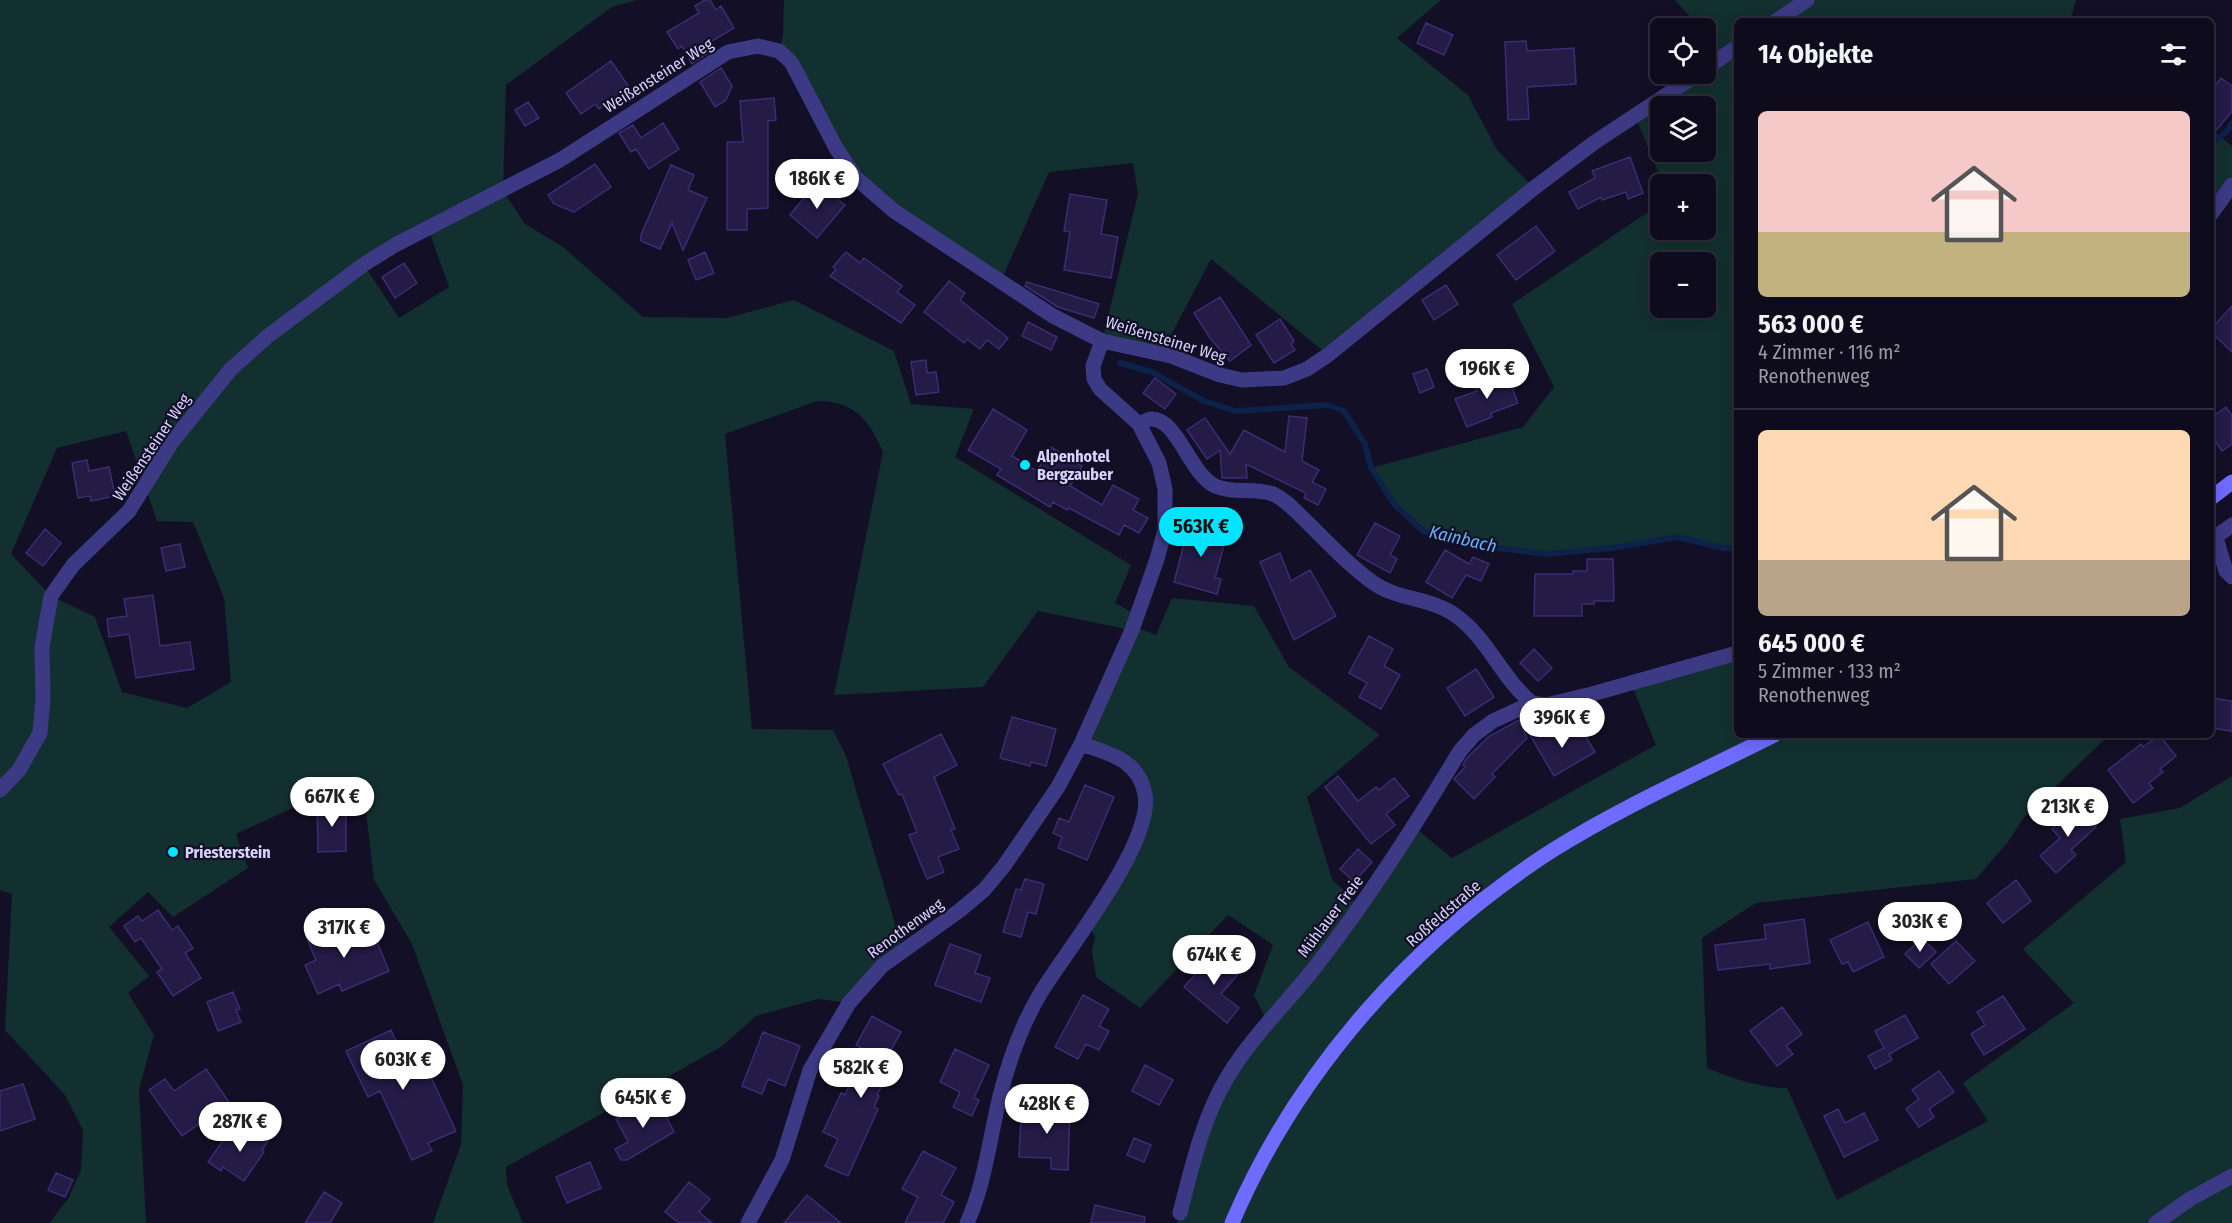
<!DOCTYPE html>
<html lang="de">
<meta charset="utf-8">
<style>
body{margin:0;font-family:"Fira Sans Condensed",sans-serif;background:#171425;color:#f1f3f6;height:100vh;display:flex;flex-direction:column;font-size:22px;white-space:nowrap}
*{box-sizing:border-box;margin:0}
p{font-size:20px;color:#9b9ba3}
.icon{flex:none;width:33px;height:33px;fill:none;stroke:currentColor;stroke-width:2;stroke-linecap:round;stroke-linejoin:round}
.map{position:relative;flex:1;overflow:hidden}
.side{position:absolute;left:1734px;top:18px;width:480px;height:720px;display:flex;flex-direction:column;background:#0e0b1c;border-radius:9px;box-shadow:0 3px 15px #0003,0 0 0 2px #2e2b3b}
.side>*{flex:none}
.tools{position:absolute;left:1650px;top:18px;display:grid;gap:12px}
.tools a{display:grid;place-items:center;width:66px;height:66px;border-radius:9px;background:#0e0b1c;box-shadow:0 3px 15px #0003,0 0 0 2px #2e2b3b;font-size:30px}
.price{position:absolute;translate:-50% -51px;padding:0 14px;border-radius:21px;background:#fff;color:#222;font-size:20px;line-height:39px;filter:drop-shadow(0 2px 3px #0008)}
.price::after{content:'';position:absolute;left:50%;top:36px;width:18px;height:14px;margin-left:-9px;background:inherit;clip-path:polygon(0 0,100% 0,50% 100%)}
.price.active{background:#00e5ff;color:#111}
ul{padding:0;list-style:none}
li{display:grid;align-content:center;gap:12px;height:318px;padding:0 24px}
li+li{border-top:2px solid #2e2b3b}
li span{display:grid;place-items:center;height:186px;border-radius:9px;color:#555}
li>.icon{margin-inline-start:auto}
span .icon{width:108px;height:108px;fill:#fffc;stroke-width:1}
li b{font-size:26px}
h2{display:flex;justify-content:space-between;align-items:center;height:72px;padding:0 24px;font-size:26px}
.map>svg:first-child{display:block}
.green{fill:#12302f;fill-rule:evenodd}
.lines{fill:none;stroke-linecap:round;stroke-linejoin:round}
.stream{stroke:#0c2248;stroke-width:6}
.building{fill:#241b47;stroke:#3b2d73;stroke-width:1.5}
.minor{stroke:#3d3a85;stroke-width:15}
.secondary{stroke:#6f6bff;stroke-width:15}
.poi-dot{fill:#00e5ff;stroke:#130f26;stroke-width:2}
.labels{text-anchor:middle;stroke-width:4.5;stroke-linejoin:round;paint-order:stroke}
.street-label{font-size:16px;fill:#d9d4ff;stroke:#130f26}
.poi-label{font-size:16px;font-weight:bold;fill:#d9d4ff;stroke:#130f26;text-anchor:start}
.water-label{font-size:18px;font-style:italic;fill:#62b6ff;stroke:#130f26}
</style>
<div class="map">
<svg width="2232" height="1223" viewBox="0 0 2232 1223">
<rect width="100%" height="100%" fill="#130f26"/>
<path class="green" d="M0 0H637L612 7 506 85 503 191 525 224 563 247 643 317 727 318 794 300 894 351 911 404 974 409 955 457 1131 565 1115 603 1137 615 1133 626 1156 635 1172 598 1254 606 1289 667 1380 735 1307 797 1332 879 1359 906 1414 827 1452 858 1656 745 1631 683 1737 653V735H2109L2025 816 2007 843 1976 879 1756 903 1702 938 1707 1068C1732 1078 1759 1088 1787 1088L1837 1200 1988 1121 1963 1083 2074 1003 2023 949 2126 862 2120 819 2180 808 2232 776V1223H1177L1212 1108 1267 1022 1254 995 1273 945 1228 915 1140 1008 1096 977 1092 951 1095 937 1088 922 1143 818 1139 776 1081 744 1131 630 1038 611 983 687 834 695 883 452C869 420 855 401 817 401L725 434 752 729 833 730 846 756 903 951 849 1003 818 999 756 1016 721 1047 506 1167 507 1185 523 1223H433L461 1144 463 1085 412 944 374 880 364 795 305 802 236 834 248 868 173 917 148 892 109 927 149 976 128 993 154 1035 139 1089 146 1223H49L68 1199 81 1170 83 1130 65 1095 5 1030 12 894 0 890ZM428 228 449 287 399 318 364 265ZM126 431 157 521 193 522 224 598 231 682 187 708 122 692 95 617 51 596 11 554 57 448Z
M784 0H1441L1397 38 1468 95 1497 150 1534 188 1328 355 1211 259 1161 354 1102 341 1138 194 1133 163 1049 172 1000 283 873 194 779 51 783 36Z
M1675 0H2076L2070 21H1737V549L1724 548 1677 537 1613 548 1545 554 1467 544 1423 531 1394 504 1371 468 1523 427 1554 387 1512 304 1660 204V230H1706V184H1663L1635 116 1723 56 1706 35V28H1700ZM1660 106H1706V152H1660ZM1660 262H1706V308H1660Z
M2211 129 2232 146V185L2211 214Z"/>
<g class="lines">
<path class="stream" d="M2211 144 2227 131 2232 123
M1120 363 1152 372 1204 401 1236 411 1328 405 1344 411 1365 444 1371 468 1394 504 1423 531 1467 544 1545 554 1613 548 1677 537 1724 548 1737 549"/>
</g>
<path class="building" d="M705 0H710L716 10 721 6 734 28 707 44 711 51 692 64 682 46 678 49 667 32 699 13 695 6Z
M1426 23 1453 35 1444 55 1417 43Z
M1526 41 1527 51 1574 48 1576 84 1527 87 1529 119 1508 120 1505 42Z
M611 61 629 87 599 109 595 104 581 114 566 93Z
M721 68 732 86 726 100 715 107 700 82Z
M2221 78 2232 86V111L2211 137V91Z
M774 98 776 120 768 121V208L747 209V230H727V142H743L740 101Z
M528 102 539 118 525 126 515 110Z
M663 123 679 149 649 169 636 149 631 152 619 133 633 125 641 138Z
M1630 157 1643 193 1628 199 1626 192 1602 200 1601 197 1578 209 1569 192 1595 178 1592 171Z
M595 164 611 187 574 212 554 204 548 195Z
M671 165 694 175 688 190 707 198 683 250 672 223 660 249 641 241V235Z
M817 182 845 205 817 238 790 215Z
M1070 194 1107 200 1101 234 1118 237 1111 278 1064 270 1070 232 1064 231Z
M1536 226 1555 251 1516 280 1497 255Z
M705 252 714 273 696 280 688 260Z
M846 252 860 263 864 258 902 286 897 292 915 305 901 323 830 276 836 270 833 267Z
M404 263 417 283 395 298 382 277Z
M949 281 965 293 960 300 1008 338 999 349 987 340 980 349 967 339 964 343 924 312Z
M1027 282 1099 304 1094 318 1058 307 1025 286Z
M1446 285 1458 304 1434 320 1422 300Z
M1220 297 1251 345 1230 361 1210 338 1194 313Z
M2232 306V352L2211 332V329Z
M1280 319 1294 341 1291 344 1295 350 1274 363 1256 335Z
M1028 322 1057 337 1051 350 1022 336Z
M926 360 927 373 936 372 939 392 916 395 911 362Z
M1427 369 1434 387 1420 393 1413 374Z
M1506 373 1518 403 1491 413 1492 417 1467 427 1455 399 1477 391 1475 385Z
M1155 378 1176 394 1165 409 1143 393Z
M2226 407 2232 416V444L2222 451 2211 435V418Z
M993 409 1027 430 1012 456 1037 471 1051 447 1082 466 1070 486 1102 505 1113 485 1139 499 1133 510 1148 518 1139 533 1124 525 1119 535 1069 508 1067 510 1053 502 1050 507 997 475 1001 469 968 450Z
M1289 416 1307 418 1302 461 1319 470 1312 482 1326 489 1318 505 1304 498 1306 493 1246 464 1247 478H1222L1220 450 1207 459 1187 430 1205 418 1230 454 1244 430 1285 452Z
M87 460 89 471 109 467 115 496 91 501 90 496 78 498 72 463Z
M1190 521 1228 531 1215 578 1221 579 1217 594 1174 582Z
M1375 523 1400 536 1390 555 1397 559 1390 573 1357 555Z
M45 529 61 543 43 566 26 553Z
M180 544 185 567 166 571 161 548Z
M1445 550 1469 564 1473 557 1489 564 1481 581 1466 575 1452 598 1426 582Z
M1280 553 1291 581 1310 570 1336 616 1294 640 1260 562Z
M1587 559H1613L1614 601H1594V604H1582V616H1534L1535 574H1573V571H1587Z
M153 595 160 646 190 642 194 669 136 678 129 634 109 637 107 619 127 616 124 599Z
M1369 636 1393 649 1384 666 1400 675 1381 709 1359 697 1367 683 1349 673Z
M1534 649 1552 668 1538 681 1520 663Z
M1476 669 1494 697 1465 716 1447 688Z
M2211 698 2232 701V731L2211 728Z
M1012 717 1056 729 1046 766 1031 762 1030 766 1000 758Z
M1519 720 1527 738 1492 774 1495 777 1474 799 1454 779 1465 767 1463 765 1466 759 1488 737Z
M1548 724 1559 742 1581 729 1595 752 1554 776 1530 735Z
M941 734 957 765 934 777 955 829 951 830 959 849 938 857 944 872 927 879 909 835 917 832 902 794 899 795 883 764Z
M2159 735 2176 756 2160 769 2163 772 2149 783 2153 788 2133 803 2108 770 2141 744 2143 747Z
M1338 776 1358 801 1376 787 1379 790 1394 778 1409 796 1386 814 1395 825 1371 844 1325 787Z
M1085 785 1114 797 1087 860 1058 848 1062 837 1053 833 1059 818 1069 822Z
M346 804V851L318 852 317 805Z
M2077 805 2096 827 2071 850 2076 855 2056 873 2040 856 2060 838 2052 829Z
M1358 849 1372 862 1354 882 1340 869Z
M1025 879 1044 884 1036 914 1028 912 1021 937 1003 932 1016 889 1021 890Z
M2016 880 2031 901 2003 923 1987 903Z
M158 910 172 930 178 926 193 948 185 953 201 978 173 996 157 972 162 969 141 938 135 942 124 926 138 916 142 921Z
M1804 919 1810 963 1770 969V964L1718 970 1715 945 1766 939 1764 925Z
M1868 922 1884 957 1853 972 1848 962 1842 964 1830 940Z
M333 926 339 941 371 927 389 971 342 991 339 984 318 994 305 965 316 960 306 937Z
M1922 938 1936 952 1919 968 1905 954Z
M1956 941 1975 961 1949 984 1931 964Z
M950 944 981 955 975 973 990 978 981 1002 935 985Z
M1211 951 1238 974 1221 994 1239 1008 1227 1023 1184 987 1203 966 1200 964Z
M233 992 240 1009 236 1010 241 1022 218 1031 207 1002Z
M1083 995 1109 1009 1099 1026 1109 1031 1099 1050 1086 1044 1078 1059 1055 1047Z
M2003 996 2025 1029 1984 1055 1971 1034 1985 1025 1977 1012Z
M1782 1007 1802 1034 1786 1046 1793 1054 1777 1066 1750 1031Z
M1905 1015 1918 1038 1889 1054 1892 1060 1875 1069 1868 1056 1884 1048 1875 1031Z
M872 1016 901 1032 886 1059 894 1063 877 1095 879 1096 874 1107 878 1109 848 1176 825 1166 838 1139 823 1132 841 1093 845 1095 850 1084 860 1088 876 1056 856 1045Z
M391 1030 401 1052 416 1045 456 1131 428 1143 432 1151 412 1160 380 1091 368 1097 346 1051Z
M763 1032 800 1046 785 1086 768 1079 762 1094 742 1086Z
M955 1049 989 1065 974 1098 979 1100 972 1116 953 1107 960 1092 940 1082Z
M1145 1065 1173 1080 1159 1105 1132 1091Z
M206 1069 229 1102 182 1136 149 1090 165 1079 174 1091Z
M1939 1071 1954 1092 1929 1109 1934 1117 1919 1127 1906 1109 1919 1099 1912 1090Z
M23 1084 35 1119 0 1131V1091Z
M657 1098 674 1132 627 1160H621L615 1149 628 1142 616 1119Z
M1031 1105 1070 1106 1068 1170 1051 1169V1158L1019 1157 1021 1116 1030 1117Z
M1838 1109 1845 1123 1864 1113 1878 1140 1844 1157 1824 1116Z
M256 1128 270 1138 262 1150 264 1152 244 1181 223 1167 221 1171 208 1162 231 1129 247 1140Z
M1134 1138 1151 1145 1144 1162 1127 1155Z
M923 1151 956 1168 941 1195 954 1202 943 1223H905L918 1197 902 1189Z
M590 1162 601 1188 567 1203 556 1177Z
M56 1173 73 1180 65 1197 48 1190Z
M689 1182 710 1199 699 1212 712 1223H679L665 1212Z
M324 1192 342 1203 330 1223H305Z
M807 1195 841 1223H784Z
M1095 1205 1145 1217 1144 1223H1091Z"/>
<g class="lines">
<path class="minor" d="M1776 21 1807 0
M1706 68 1737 47
M2211 214 2232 185
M1139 424C1142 423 1148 419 1151 419 1177 418 1190 474 1215 486 1233 494 1255 487 1273 494 1287 500 1297 513 1308 523 1329 544 1351 567 1375 584 1399 600 1431 598 1455 615 1488 638 1502 679 1532 703
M2216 538 2226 571 2232 577
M2211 540 2232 525
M0 790 19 770 40 733 43 699 42 647 51 596 73 565 129 511 172 442 231 369 268 336 363 265 395 245 560 160 728 52 758 46 779 51 791 62 798 75 836 148 856 178 894 211 1053 316 1102 341 1171 356 1220 375 1242 380 1284 378 1307 369 1328 355 1534 188 1595 142 1698 74
M1180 1213C1192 1166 1203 1117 1228 1076 1253 1035 1287 1003 1316 966 1369 898 1415 825 1460 751L1474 735 1493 721 1532 703 1546 705 1592 694 1737 653
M748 1223 782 1160 810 1070 849 1003 882 966 959 911 984 890 1004 866 1058 787 1081 744 1132 630 1157 559 1165 530V489L1159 463 1139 424 1100 389 1094 379 1093 366 1102 341
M967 1223C985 1183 989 1142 999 1100 1008 1063 1021 1026 1040 994 1066 951 1154 843 1145 794 1138 759 1110 754 1081 744
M2156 1223 2190 1199 2232 1176"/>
<path class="secondary" d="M2211 498 2232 482
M1232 1223C1297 1071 1414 939 1553 850 1623 806 1701 772 1774 735"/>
</g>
<g class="poi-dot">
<circle cx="1025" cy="465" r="6"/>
<circle cx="173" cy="852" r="6"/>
</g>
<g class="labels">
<g class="street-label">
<text transform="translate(658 75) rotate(-32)" y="6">Weißensteiner Weg</text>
<text transform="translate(1166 339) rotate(17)" y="6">Weißensteiner Weg</text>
<text transform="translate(151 447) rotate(-56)" y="6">Weißensteiner Weg</text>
<text transform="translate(1443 913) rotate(-41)" y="6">Roßfeldstraße</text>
<text transform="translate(1330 916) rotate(-53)" y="6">Mühlauer Freie</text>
<text transform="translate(905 928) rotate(-36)" y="6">Renothenweg</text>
</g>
<g class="poi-label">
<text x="1037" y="462">Alpenhotel<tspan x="1037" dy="18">Bergzauber</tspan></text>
<text x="185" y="858">Priesterstein</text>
</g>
<g class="water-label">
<text transform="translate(1463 539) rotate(13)" y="6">Kainbach</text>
</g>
</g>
</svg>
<div class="tools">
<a><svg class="icon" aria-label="locate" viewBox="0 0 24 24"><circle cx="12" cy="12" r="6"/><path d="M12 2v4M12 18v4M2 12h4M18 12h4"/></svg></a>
<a><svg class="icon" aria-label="layers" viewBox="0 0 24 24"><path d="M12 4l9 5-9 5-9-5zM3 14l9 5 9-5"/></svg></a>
<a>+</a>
<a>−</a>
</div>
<b class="price" style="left:817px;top:210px">186K €</b>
<b class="price" style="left:1487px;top:400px">196K €</b>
<b class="price active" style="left:1201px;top:558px">563K €</b>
<b class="price" style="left:1562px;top:749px">396K €</b>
<b class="price" style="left:332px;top:828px">667K €</b>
<b class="price" style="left:2068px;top:838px">213K €</b>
<b class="price" style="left:1920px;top:953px">303K €</b>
<b class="price" style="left:344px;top:959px">317K €</b>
<b class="price" style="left:1214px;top:986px">674K €</b>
<b class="price" style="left:403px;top:1091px">603K €</b>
<b class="price" style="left:861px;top:1099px">582K €</b>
<b class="price" style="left:643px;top:1129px">645K €</b>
<b class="price" style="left:1047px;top:1135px">428K €</b>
<b class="price" style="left:240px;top:1153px">287K €</b>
<section class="side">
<h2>14 Objekte<svg class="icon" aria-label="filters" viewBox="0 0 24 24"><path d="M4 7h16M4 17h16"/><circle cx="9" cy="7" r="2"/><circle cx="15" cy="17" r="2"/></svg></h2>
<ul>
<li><span style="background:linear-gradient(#f6c9c9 65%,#c2b280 0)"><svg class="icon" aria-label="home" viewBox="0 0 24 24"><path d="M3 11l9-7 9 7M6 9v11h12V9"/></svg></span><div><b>563 000 €</b><p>4 Zimmer · 116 m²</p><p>Renothenweg</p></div></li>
<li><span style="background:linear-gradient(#ffd9b3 70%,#b9a48a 0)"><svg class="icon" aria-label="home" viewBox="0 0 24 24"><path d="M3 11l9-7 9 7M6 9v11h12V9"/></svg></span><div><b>645 000 €</b><p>5 Zimmer · 133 m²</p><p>Renothenweg</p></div></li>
</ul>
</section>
</div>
